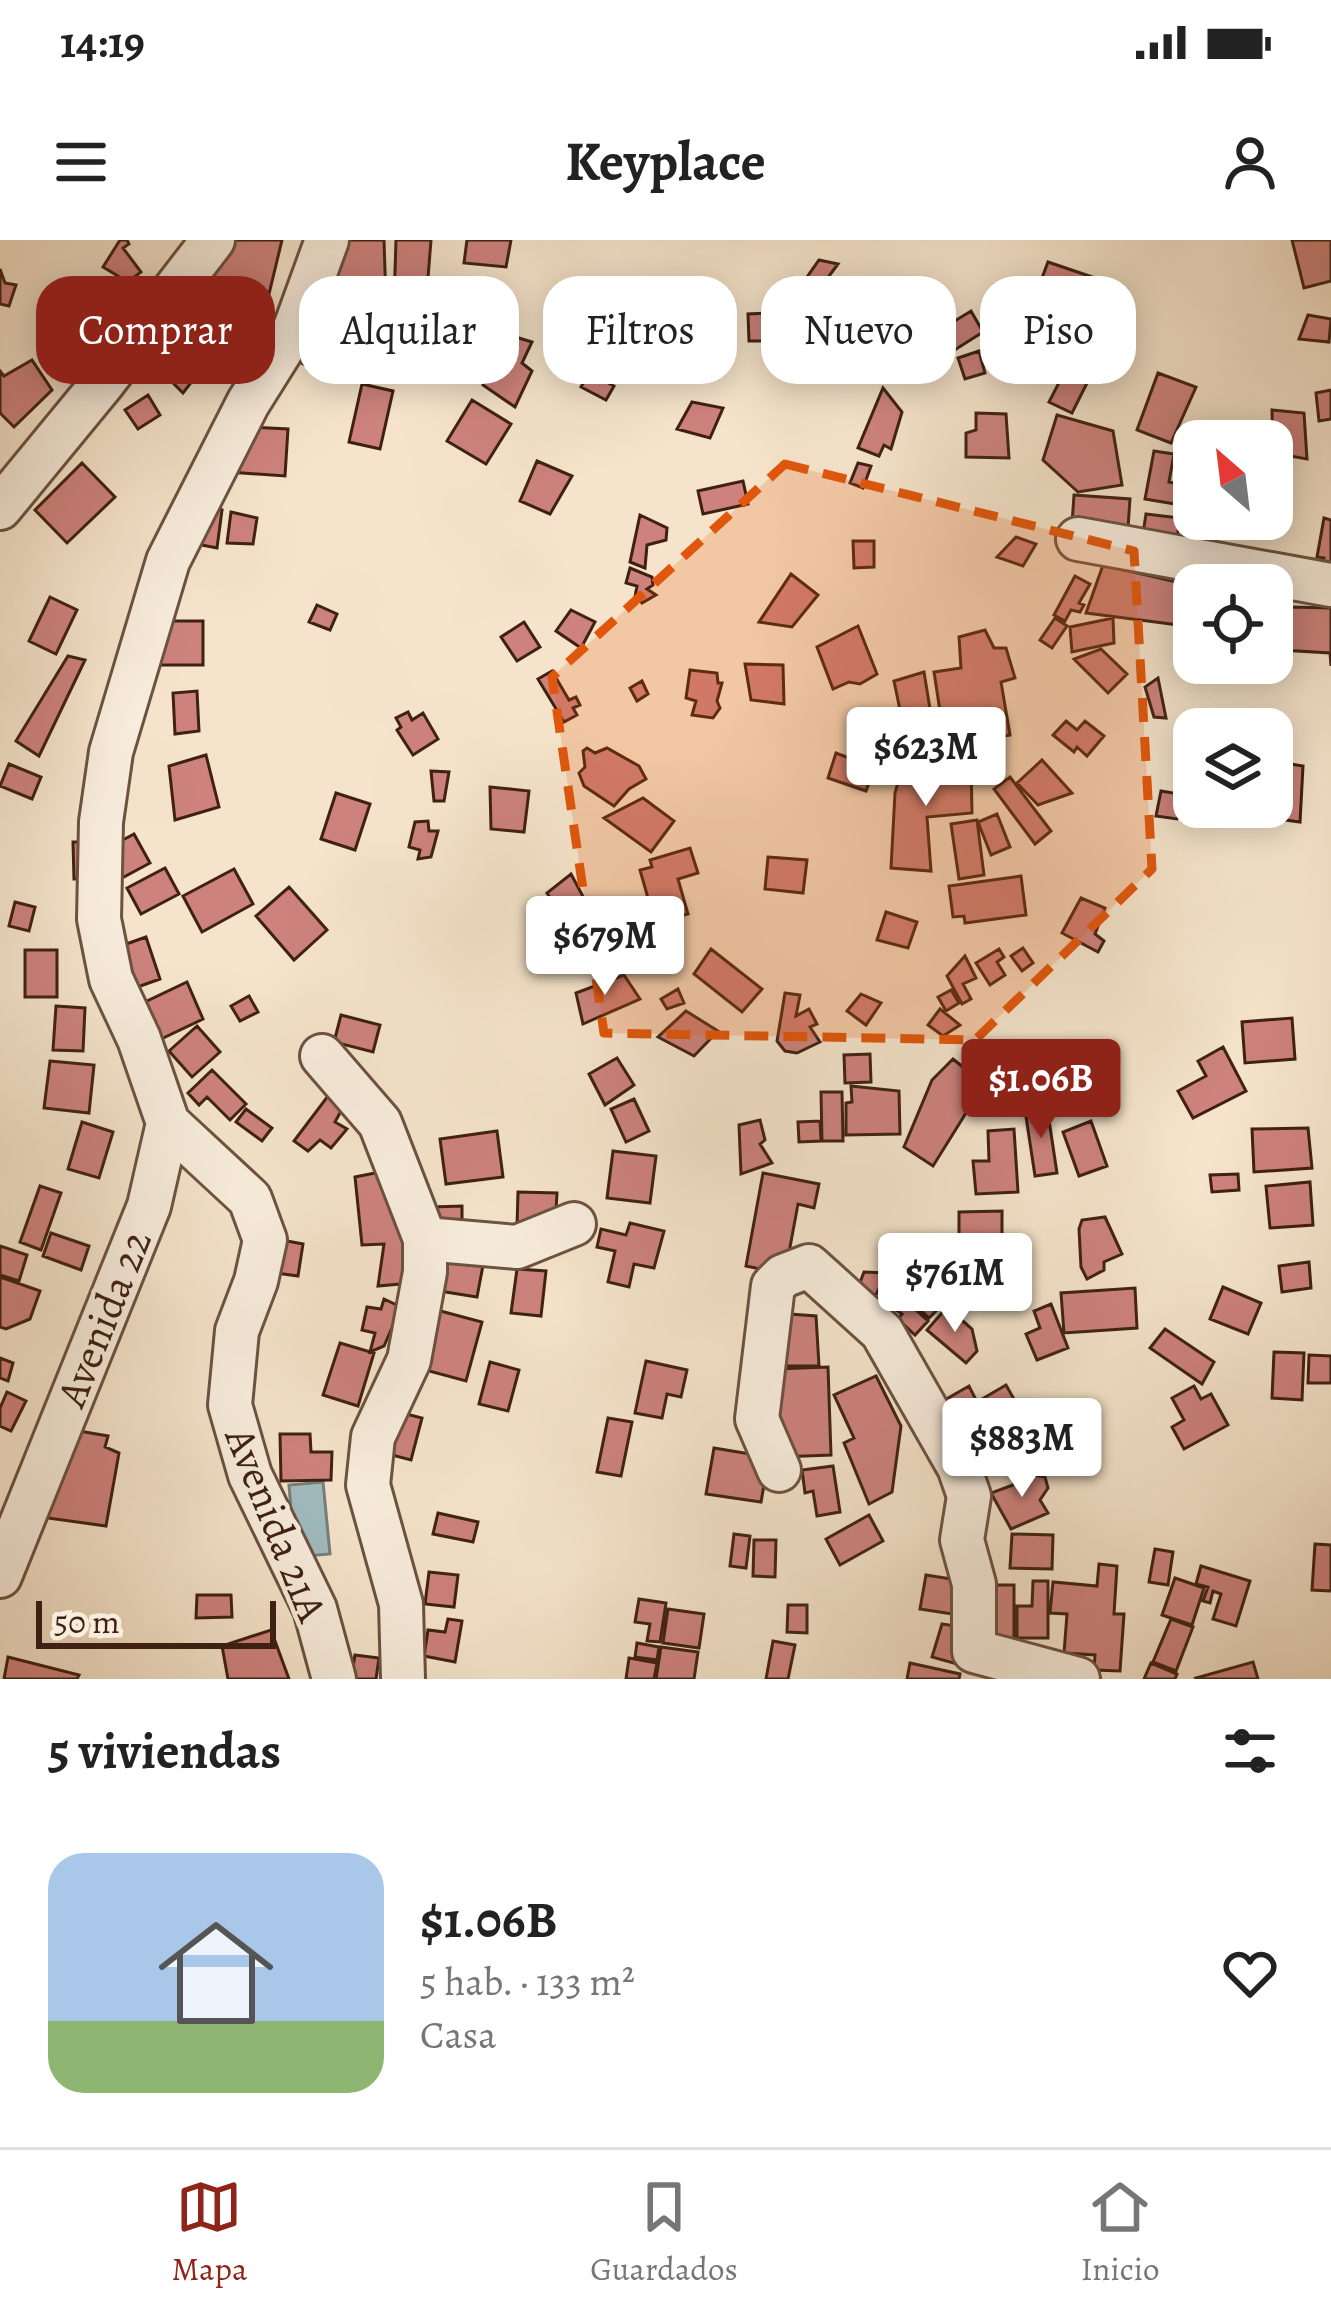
<!DOCTYPE html>
<html lang="es">
<meta charset="utf-8">
<style>
body{margin:0;font-family:Alegreya,serif;background:#f6f6f6;color:#222;height:100vh;display:flex;flex-direction:column;font-size:45px;white-space:nowrap}
*{box-sizing:border-box;margin:0}
p{font-size:39px;color:#767676}
.icon{flex:none;width:66px;height:66px;fill:none;stroke:currentColor;stroke-width:2;stroke-linecap:round;stroke-linejoin:round}
.map{position:relative;height:1439px;overflow:hidden}
.details{display:flex;flex-direction:column;background:#fff;flex:1}
.details>*{flex:none}
.hud{position:absolute;left:36px;top:36px;width:1260px;height:108px;display:flex;gap:24px}
.needle{width:78px;rotate:332deg}
.controls{position:absolute;left:1173px;top:180px;display:grid;gap:24px}
.controls a{display:grid;place-items:center;width:120px;height:120px;border-radius:24px;background:#fff;box-shadow:0 6px 30px #0003;font-size:60px}
.scale{position:absolute;left:36px;bottom:30px;width:240px;box-sizing:border-box;padding-left:12px;border:6px solid #3f2113;border-top:0;font-size:33px;line-height:42px;white-space:nowrap;color:#3f2113;-webkit-text-stroke:9px #f8eddd;paint-order:stroke}
.price{position:absolute;translate:-50% -102px;padding:0 27px;border-radius:12px;background:#fff;color:#222;font-size:39px;line-height:78px;filter:drop-shadow(0 3px 6px #0008)}
.price::after{content:'';position:absolute;left:50%;top:72px;width:36px;height:27px;margin-left:-18px;background:inherit;clip-path:polygon(0 0,100% 0,50% 100%)}
.price.current{background:#8f2418;color:#fff}
ul{padding:0;list-style:none}
li{display:flex;align-items:center;gap:36px;height:300px;padding:0 48px}
li+li{border-top:3px solid #e0e0e0}
li span{display:grid;place-items:center;flex:none;width:336px;height:240px;border-radius:36px;color:#555}
li>.icon{margin-inline-start:auto}
span .icon{width:144px;height:144px;fill:#fffc;stroke-width:1}
li b{font-size:51px}
h2{display:flex;justify-content:space-between;align-items:center;height:144px;padding:0 48px;font-size:51px}
.tag{padding:0 42px;border-radius:36px;background:#fff;box-shadow:0 6px 30px #0003;font-size:42px;line-height:108px}
.tag.current{background:#8f2418;color:#fff}
.status{display:flex;justify-content:space-between;align-items:center;height:84px;padding:0 60px;background:#fff;direction:ltr}
.status svg{height:33px;fill:currentColor}
header{display:flex;justify-content:space-between;align-items:center;height:156px;padding:0 48px;background:#fff;font-size:54px;font-weight:600}
.tabs{display:flex;justify-content:space-around;align-items:center;height:168px;border-top:3px solid #e0e0e0;background:#fff;font-size:33px;color:#767676}
.tabs a{display:grid;justify-items:center;gap:6px}
.tabs .current{color:#8f2418}
.map>svg:first-child{display:block}
.water{fill:#a0bcc0;stroke:#797e7b;stroke-width:3}
.building{fill:#cd827d;stroke:#3f2113;stroke-width:3}
.lines{fill:none;stroke-linecap:round;stroke-linejoin:round}
.minor-casing{stroke:#6c5241;stroke-width:48}
.minor{stroke:#f8eddd;stroke-width:42}
.marked{fill:#e0560c;fill-opacity:0.2;stroke:#e0560c;stroke-width:9;stroke-dasharray:24 15;stroke-linejoin:round}
.labels{text-anchor:middle;stroke-width:9;stroke-linejoin:round;paint-order:stroke}
.street-label{font-size:42px;fill:#3f2113;stroke:#f8eddd}
</style>
<div class="status"><b>14:19</b><svg viewBox="0 0 49 12"><path d="M0 12V9h3v3zM5 12V6h3v6zM10 12V3h3v9zM15 12V0h3v12zM26 1h20v11H26zM47 4h2v5h-2z"/></svg></div>
<header><svg class="icon" aria-label="menu" viewBox="0 0 24 24"><path d="M4 6h16M4 12h16M4 18h16"/></svg>Keyplace<svg class="icon" aria-label="person" viewBox="0 0 24 24"><circle cx="12" cy="8" r="4"/><path d="M4 21q1-7 8-7t8 7"/></svg></header>
<div class="map">
<svg width="1331" height="1439" viewBox="0 0 1331 1439">
<rect width="100%" height="100%" fill="#f5e4cb"/>
<filter id="stains"><feTurbulence type="fractalNoise" baseFrequency=".00167" numOctaves="4"/><feColorMatrix values="0 0 0 0 .2 0 0 0 0 .09 0 0 0 0 .02 0 0 0 .5 -.17"/></filter>
<radialGradient id="worn" r=".72"><stop offset=".6" stop-color="#630" stop-opacity="0"/><stop offset="1" stop-color="#630" stop-opacity=".3"/></radialGradient>
<path class="water" d="M323 1242 330 1314 295 1317 289 1245Z"/>
<path class="building" d="M120 0H127L129 4 123 8 141 32 128 42 103 27Z
M229 0H282L268 58 206 40Z
M342 0H384L386 61 333 55Z
M396 0H431L426 63 394 62Z
M467 0H511L506 27 464 23Z
M1292 0H1331V41L1304 48Z
M819 20 838 24 821 47 846 58 820 87 786 67Z
M1048 22 1104 41 1095 66 1039 46Z
M0 29 5 43 16 45 9 66 0 64Z
M587 52 616 61 612 89 578 84Z
M971 71 983 92 953 111 940 90Z
M770 73 771 101H749L748 74Z
M389 75 428 85 421 112 381 102Z
M1308 75 1331 79 1329 102 1299 99Z
M196 88 221 104 183 153 160 130Z
M509 95 532 102 522 123 532 131 515 167 483 145Z
M316 98 343 114 332 141 300 122Z
M979 111 985 133 965 139 958 118Z
M32 120 52 150 14 187 0 173V131L4 136Z
M1069 123 1091 135 1072 173 1049 162Z
M589 133 614 146 606 160 581 147Z
M1158 133 1196 147 1171 203 1137 190Z
M362 144 393 151 380 209 349 202Z
M883 148 902 172 891 209 884 205 879 216 858 208Z
M1331 150V179L1319 181 1316 153Z
M148 155 160 175 138 189 125 170Z
M472 160 511 184 486 224 447 201Z
M692 162 723 168 710 198 677 189Z
M1272 170 1304 173 1307 219 1273 213Z
M976 173 1006 174 1009 218 966 217V193L976 190Z
M1057 175 1113 191 1122 245 1078 252 1043 220Z
M232 186 288 189 285 236 229 232Z
M1154 211 1174 214 1169 242 1184 245 1181 265 1145 259Z
M537 221 572 236 550 274 520 261Z
M82 223 115 257 67 303 35 270Z
M858 223 871 226 863 248 850 243Z
M743 241 748 264 703 274 698 251Z
M1074 255 1130 259 1127 302 1071 298Z
M190 262 222 270 217 308 176 300Z
M231 272 257 278 253 304 227 303Z
M1146 274 1180 278 1176 305 1142 300Z
M640 275 667 288 666 300 647 305 645 328 630 322Z
M1324 278 1331 280V328L1323 327 1324 318 1317 317Z
M1016 297 1036 304 1023 326 997 317Z
M853 301H874V327L854 328Z
M1103 325 1194 346V387L1086 373Z
M630 328 652 337 653 345 647 349 656 355 642 363 639 359 634 362 637 346 626 343Z
M791 334 818 355 792 387 759 382Z
M1075 336 1090 344 1079 363 1084 365 1080 372 1071 370 1065 381 1054 375Z
M50 357 77 370 56 414 29 401Z
M317 365 337 374 330 390 309 382Z
M1272 365 1287 366 1281 410 1272 409Z
M1291 367 1331 368V426L1330 413 1281 410Z
M571 370 595 382 581 408 556 391Z
M1055 378 1067 386 1052 408 1040 400Z
M1113 378 1114 403 1072 412 1070 387Z
M157 381H203V425H157Z
M524 382 540 407 517 421 501 397Z
M858 386 877 434 860 444 849 442 833 449 817 407Z
M985 390 994 408H1006L1015 438 1001 442 1010 495 955 505 944 497 934 432 961 428 959 397Z
M1101 409 1127 434 1108 453 1074 419Z
M68 416 85 420 39 516 16 501Z
M745 424 783 425 784 464 751 460Z
M690 430 717 433 718 443H722L717 461 720 468 713 478 692 475 696 461 686 458Z
M552 431 569 460 576 457 580 465 573 468 577 475 564 482 538 439Z
M924 432 931 475 900 470 894 441Z
M1158 438 1166 478 1154 477 1145 447Z
M642 441 648 454 637 461 630 448Z
M197 451 199 491 175 494 173 453Z
M408 472 412 480 423 473 438 499 413 515 397 490 401 487 396 478Z
M1066 481 1077 490 1085 481 1104 496 1087 516 1077 507 1074 512 1053 495Z
M587 508 595 513 607 508 639 526 646 539 629 549 614 566 584 546 579 533 585 527 583 511Z
M858 508 879 514 866 551 828 538 836 513 854 520Z
M206 515 219 567 175 580 169 526Z
M935 519 971 526 972 573 927 577 931 631 891 628 895 553 902 527H934Z
M1042 520 1072 553 1038 565 1017 543Z
M1272 521 1303 526 1300 582 1263 577 1262 567H1272Z
M9 524 41 537 32 559 0 546Z
M431 531 449 532 444 561H434Z
M1010 537 1051 591 1035 604 994 549Z
M490 547 529 551 524 592 491 589Z
M1161 551 1191 556 1177 579 1156 576Z
M336 553 370 564 355 610 321 599Z
M643 558 674 581 651 612 604 578Z
M997 574 1010 607 991 615 978 582Z
M977 580 984 635 959 639 951 584Z
M428 581 429 591H438L431 617 418 619 420 610 409 607 415 582Z
M134 594 150 623 122 638 106 609Z
M73 602H98V638L74 639Z
M690 608 698 633 678 639 688 674 655 683 640 630 652 627 650 620Z
M768 617 807 620 803 653 765 649Z
M165 628 179 654 141 674 127 648Z
M234 629 253 664 202 692 183 656Z
M571 634 586 662 561 674 547 653Z
M1021 636 1026 675 965 683 964 676 953 677 949 646Z
M289 647 327 690 294 720 256 676Z
M1081 658 1105 668 1095 694 1104 701 1098 712 1062 693Z
M15 662 35 667 29 691 9 686Z
M607 664 626 698 585 720 567 682Z
M886 672 917 682 908 708 877 700Z
M146 697 160 739 129 750 115 708Z
M1023 708 1033 723 1022 731 1011 716Z
M711 709 762 749 742 772 694 734Z
M999 709 1004 717 997 722 1005 735 990 745 976 723Z
M25 710H57V757H25Z
M965 716 976 738 963 744 971 759 962 764 947 736Z
M624 735 640 759 583 784 576 753Z
M187 742 203 779 161 799 145 762Z
M678 749 684 763 667 769 661 759Z
M951 750 959 763 946 771 938 757Z
M785 753 800 755 796 776 809 769 817 784 810 787 820 802 797 813 785 811 777 801Z
M861 754 881 763 866 785 847 771Z
M249 756 258 772 240 781 231 766Z
M56 766 85 768 83 811 53 810Z
M940 769 960 785 943 796 928 785Z
M686 771 718 791 694 816 658 797Z
M341 775 380 785 373 812 334 802Z
M1292 778 1295 819 1245 823 1242 782Z
M197 786 220 812 192 837 169 811Z
M1223 807 1246 851 1193 878 1178 851 1206 836 1198 821Z
M870 814 871 842 845 843 844 815Z
M617 818 634 845 605 865 589 834Z
M953 819 984 844 933 926 904 907 932 840Z
M50 821 94 825 89 873 44 868Z
M212 830 246 864 230 880 207 857 199 865 188 853Z
M851 846 899 851 900 894 846 895V863L852 862Z
M331 852 346 862 335 882 347 889 331 908 320 900 308 911 294 901Z
M821 852H842L843 901H822Z
M634 859 649 891 626 902 611 869Z
M1047 867 1057 933 1035 936 1025 870Z
M246 869 272 888 262 901 236 882Z
M760 880 765 900 760 904 772 923 741 934 739 885Z
M820 881 821 901 799 902 798 882Z
M1091 881 1107 926 1079 936 1063 892Z
M82 882 113 892 99 938 68 929Z
M1308 888 1312 928 1254 932 1252 889Z
M1014 889 1018 952 976 954 973 921H989L988 891Z
M497 891 503 937 446 944 440 899Z
M613 911 656 916 650 963 607 958Z
M395 929 408 1028 400 1044 378 1046 384 1004 362 1005 355 937Z
M763 933 819 944 814 968 798 964 785 1034 746 1026Z
M1238 934 1239 950 1212 952 1210 935Z
M1310 942 1313 985 1270 988 1266 946Z
M40 946 61 953 41 1010 20 1002Z
M518 952 557 953 555 988 517 987Z
M462 966V987L433 988 432 967Z
M1002 971V1008H959V972Z
M1105 977 1122 1014 1104 1022V1030L1087 1039 1081 1027 1079 989 1082 980Z
M630 983 664 991 654 1028 634 1024 629 1047 608 1042 615 1011 597 1007 601 989 626 995Z
M51 993 89 1006 81 1030 43 1016Z
M282 1000 303 1004 298 1036 276 1033Z
M0 1006 27 1015 19 1041 0 1035Z
M439 1013 484 1020 477 1057 433 1050Z
M1309 1022 1311 1048 1282 1052 1279 1026Z
M517 1029 546 1031 541 1076 511 1073Z
M864 1032 886 1033 875 1057 859 1045Z
M0 1037 40 1051 30 1079 6 1089 0 1087Z
M923 1039 946 1061 929 1078 905 1057Z
M1223 1047 1261 1063 1248 1094 1210 1079Z
M1135 1048 1137 1088 1064 1093 1061 1053Z
M384 1059 401 1067 384 1106 370 1112 375 1093 362 1090 367 1067 381 1069Z
M905 1060 928 1081 915 1095 898 1079 902 1074 896 1070Z
M1051 1064 1068 1108 1037 1120 1026 1094 1040 1088 1034 1071Z
M947 1067 972 1089 977 1111 966 1123 927 1090Z
M433 1069 482 1082 466 1141 418 1128Z
M776 1073 816 1076 819 1126H770Z
M1165 1089 1214 1122 1202 1144 1150 1108Z
M340 1103 374 1113 358 1166 323 1155Z
M1274 1112 1304 1113 1302 1160 1272 1158Z
M1309 1115 1331 1116V1143H1308Z
M0 1118 13 1123 8 1141 0 1138Z
M646 1121 687 1130 681 1157 667 1154 662 1178 635 1173Z
M490 1122 519 1130 508 1171 479 1164Z
M828 1127 831 1215 780 1217 777 1129Z
M876 1136 901 1186 892 1252 869 1264 844 1203 854 1198 834 1155Z
M1006 1145 1036 1198 1010 1214 1004 1204 970 1224 936 1165 969 1146 977 1162Z
M1194 1146 1201 1159 1211 1154 1228 1185 1184 1209 1172 1187 1184 1180 1172 1158Z
M7 1152 26 1161 11 1191 0 1186V1168Z
M395 1171 422 1178 411 1220 384 1213Z
M608 1178 632 1182 621 1236 597 1232Z
M79 1191 108 1196 105 1207 119 1213 106 1286 48 1278 59 1200 76 1204Z
M280 1194H310L311 1212H332L331 1240 281 1241Z
M714 1208 769 1217 761 1262 706 1254Z
M833 1226 840 1272 817 1276 813 1251 805 1253 802 1230Z
M1019 1232 1045 1237 1048 1248 1040 1260 1048 1273 1011 1289 991 1253 1013 1245Z
M438 1273 478 1282 473 1302 433 1294Z
M869 1275 883 1301 840 1325 826 1299Z
M734 1294 750 1296 746 1328 730 1326Z
M1012 1294 1053 1295 1052 1329 1010 1328Z
M754 1300H776L775 1337 753 1336Z
M1315 1304 1331 1305V1351L1312 1350Z
M1155 1309 1173 1312 1168 1345 1149 1342Z
M1099 1324 1117 1326 1114 1374H1124L1120 1431 1094 1430 1095 1415 1064 1413 1067 1374 1050 1373 1053 1342 1097 1346Z
M1201 1326 1250 1341 1236 1386 1213 1379 1221 1354 1213 1351 1210 1363 1203 1361 1208 1347 1196 1344Z
M429 1332 458 1335 454 1367 425 1364Z
M926 1335 964 1341 959 1375 920 1369Z
M1175 1338 1204 1348 1192 1385 1162 1375Z
M1033 1341H1048V1398H1017V1366H1032Z
M988 1345H1014V1402H988Z
M197 1355H231L232 1377 196 1378Z
M639 1359 666 1363 660 1402 647 1401 650 1384 635 1382Z
M788 1365H807V1393L787 1392Z
M668 1369 704 1374 699 1408 663 1403Z
M448 1379 462 1381 455 1422 424 1416 428 1390 445 1392Z
M1171 1379 1193 1387 1176 1431 1153 1422Z
M942 1384 956 1386 964 1426 932 1417Z
M271 1390 289 1439H228L222 1406Z
M773 1401 795 1405 788 1439H766Z
M637 1403 659 1407 657 1420 635 1417Z
M661 1407 698 1412 694 1439H656Z
M355 1415 379 1418 376 1439H351Z
M8 1417 79 1435 77 1439H4Z
M629 1418 657 1423 654 1439H626Z
M1253 1422 1258 1439H1197L1196 1438Z
M910 1423 960 1434 959 1439H907Z
M1151 1423 1177 1434 1175 1439H1144Z"/>
<g class="lines">
<g class="minor-casing">
<path id="minor" d="M327 0 295 88 248 163 168 321 111 512 101 582 99 679 111 739 139 799 168 883 250 959 265 1000 256 1041 237 1091 230 1165 250 1235 315 1369 334 1439
M0 268 102 144 213 0
M1078 299 1331 345
M322 816 380 883 425 999V1032L409 1120 373 1197 368 1245 401 1364 403 1439
M425 999 517 1007 574 984
M779 1230 757 1179 773 1046 783 1036 809 1026 882 1092 959 1227 969 1256 962 1300 974 1344V1411L1078 1439
M0 1336 149 966 168 883"/>
</g>
<use href="#minor" class="minor"/>
</g>
<path class="marked" d="M785 224 1134 311 1152 629 975 800 604 793 552 437Z"/>
<g class="labels">
<g class="street-label">
<text transform="translate(103 1078) rotate(-68)" y="15">Avenida 22</text>
<text transform="translate(277 1284) rotate(68)" y="15">Avenida 21A</text>
</g>
</g>
<rect width="100%" height="100%" filter="url(#stains)"/>
<rect width="100%" height="100%" fill="url(#worn)"/>
</svg>
<div class="controls">
<a><svg class="needle" viewBox="-14 -14 28 28"><path d="M0-13l5 13h-10z" fill="#e53935"/><path d="M0 13l5-13h-10z" fill="#767676"/></svg></a>
<a><svg class="icon" aria-label="locate" viewBox="0 0 24 24"><circle cx="12" cy="12" r="6"/><path d="M12 2v4M12 18v4M2 12h4M18 12h4"/></svg></a>
<a><svg class="icon" aria-label="layers" viewBox="0 0 24 24"><path d="M12 4l9 5-9 5-9-5zM3 14l9 5 9-5"/></svg></a>
</div>
<div class="scale">50 m</div>
<b class="price" style="left:926px;top:569px">$623M</b>
<b class="price" style="left:605px;top:758px">$679M</b>
<b class="price current" style="left:1041px;top:901px">$1.06B</b>
<b class="price" style="left:955px;top:1095px">$761M</b>
<b class="price" style="left:1022px;top:1260px">$883M</b>
<div class="hud">
<a class="tag current">Comprar</a>
<a class="tag">Alquilar</a>
<a class="tag">Filtros</a>
<a class="tag">Nuevo</a>
<a class="tag">Piso</a>
</div>
</div>
<section class="details">
<h2>5 viviendas<svg class="icon" aria-label="filters" viewBox="0 0 24 24"><path d="M4 7h16M4 17h16"/><circle cx="9" cy="7" r="2"/><circle cx="15" cy="17" r="2"/></svg></h2>
<ul>
<li><span style="background:linear-gradient(#a9c7e8 70%,#8fb573 0)"><svg class="icon" aria-label="home" viewBox="0 0 24 24"><path d="M3 11l9-7 9 7M6 9v11h12V9"/></svg></span><div><b>$1.06B</b><p>5 hab. · 133 m²</p><p>Casa</p></div><svg class="icon" aria-label="heart" viewBox="0 0 24 24"><path d="M12 20l-8-8c-3-5 5-10 8-4 3-6 11-1 8 4z"/></svg></li>
</ul>
</section>
<nav class="tabs">
<a class="current"><svg class="icon" aria-label="map" viewBox="0 0 24 24"><path d="M3 6l6-2 6 2 6-2v14l-6 2-6-2-6 2zM9 4v14M15 6v14"/></svg>Mapa</a>
<a><svg class="icon" aria-label="saved" viewBox="0 0 24 24"><path d="M7 4h10v16l-5-4-5 4z"/></svg>Guardados</a>
<a><svg class="icon" aria-label="home" viewBox="0 0 24 24"><path d="M3 11l9-7 9 7M6 9v11h12V9"/></svg>Inicio</a>
</nav>
